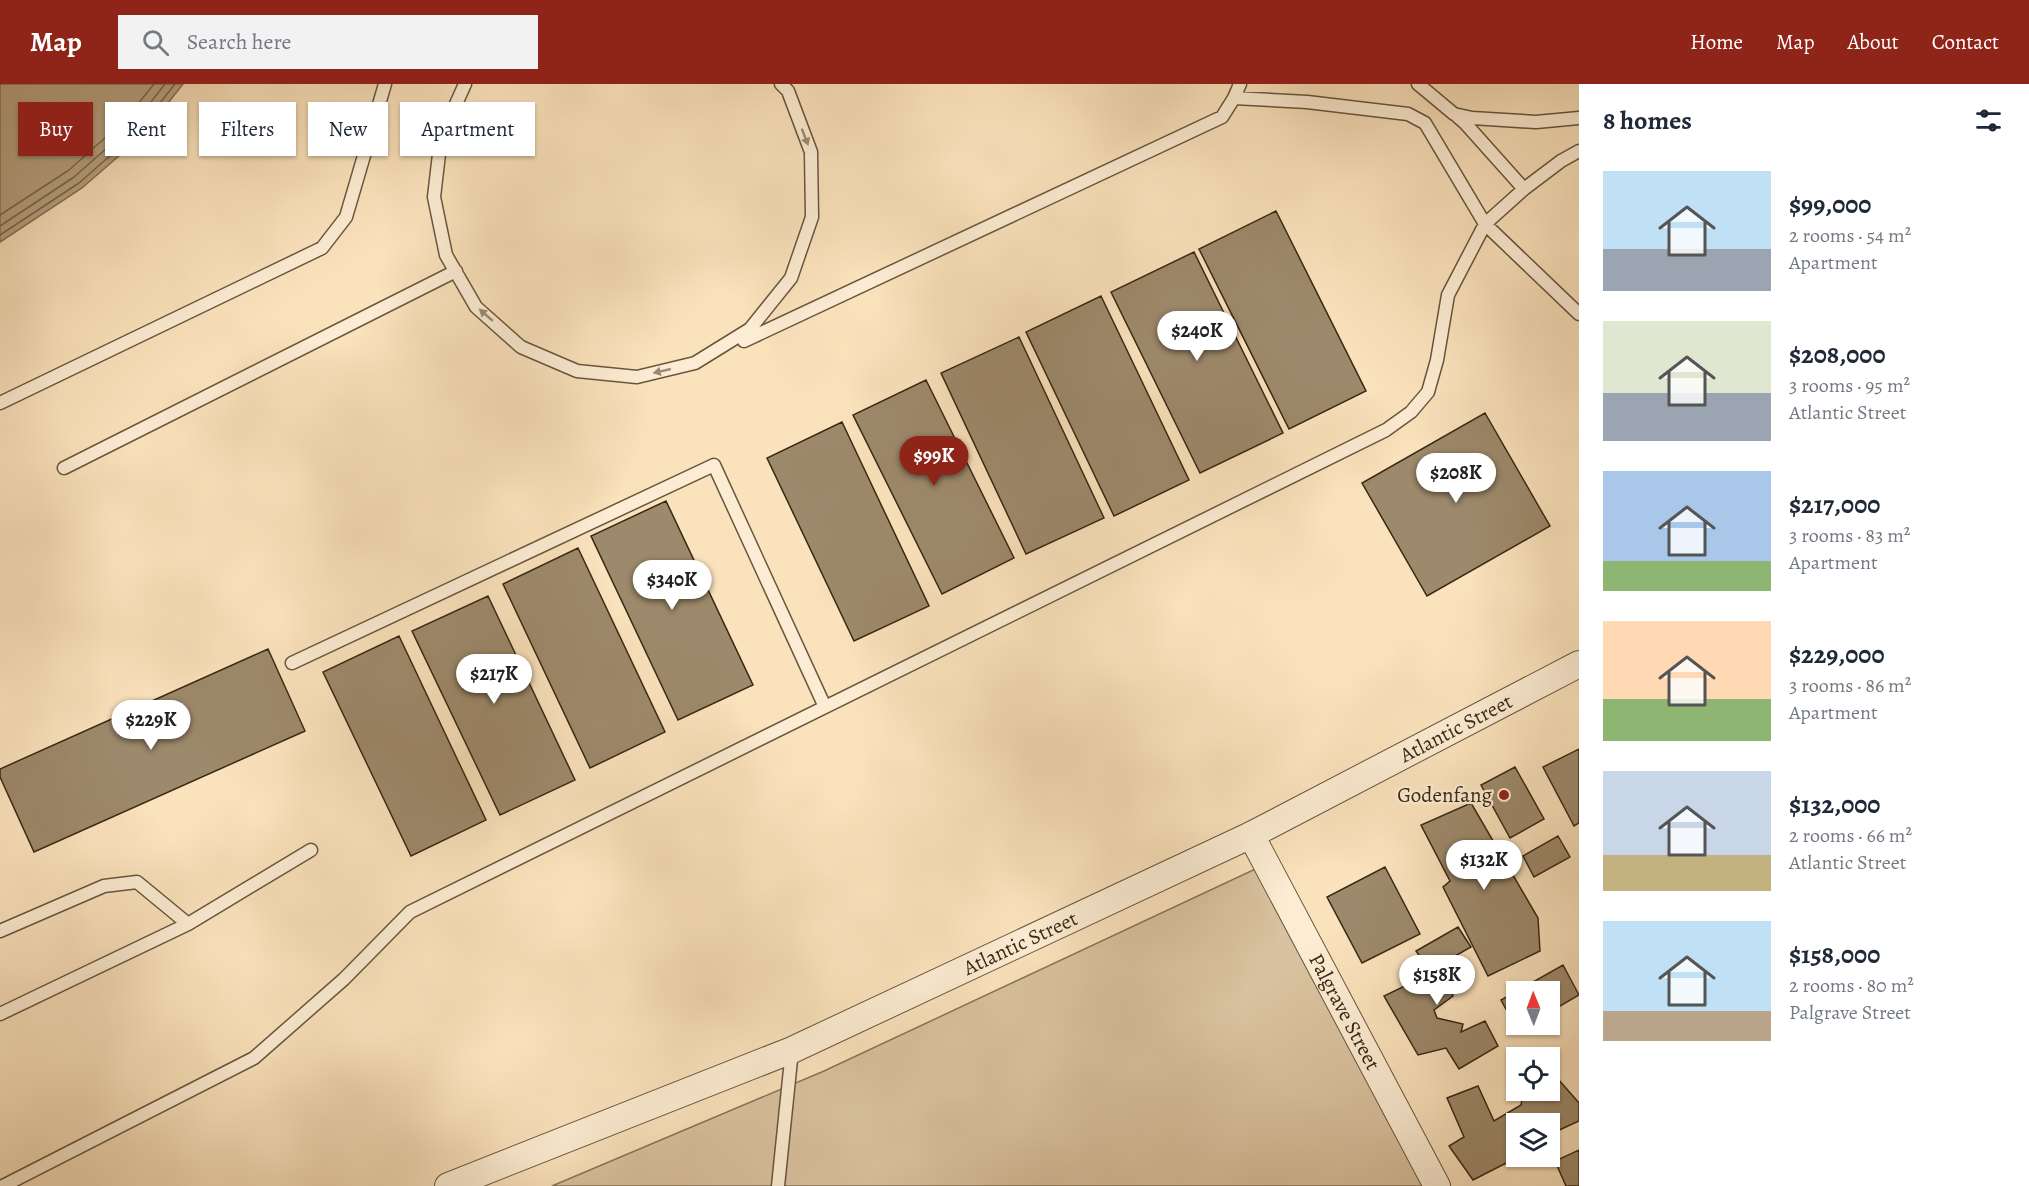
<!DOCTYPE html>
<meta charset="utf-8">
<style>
body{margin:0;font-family:Alegreya,serif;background:#f2f2f3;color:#1f2937;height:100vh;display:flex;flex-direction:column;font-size:22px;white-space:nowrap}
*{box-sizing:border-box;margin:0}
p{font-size:20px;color:#747a83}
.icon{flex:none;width:33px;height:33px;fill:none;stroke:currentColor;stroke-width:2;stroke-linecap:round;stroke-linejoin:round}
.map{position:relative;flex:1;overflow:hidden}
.details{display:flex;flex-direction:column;background:#fff;width:450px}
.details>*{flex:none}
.banner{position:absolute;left:18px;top:18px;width:570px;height:54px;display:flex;gap:12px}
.needle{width:39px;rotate:359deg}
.tools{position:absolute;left:1506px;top:897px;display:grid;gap:12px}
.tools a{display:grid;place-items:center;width:54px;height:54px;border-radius:0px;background:#fff;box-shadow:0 2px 4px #0004;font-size:30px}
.price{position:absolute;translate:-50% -51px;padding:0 14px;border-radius:21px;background:#fff;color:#222;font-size:20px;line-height:39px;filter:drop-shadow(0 2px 3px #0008)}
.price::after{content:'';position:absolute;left:50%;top:36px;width:18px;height:14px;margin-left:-9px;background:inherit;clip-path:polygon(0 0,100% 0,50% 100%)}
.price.selected{background:#8f2418;color:#fff}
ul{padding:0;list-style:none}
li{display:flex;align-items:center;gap:18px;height:150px;padding:0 24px}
li span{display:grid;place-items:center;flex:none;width:168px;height:120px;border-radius:0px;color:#555}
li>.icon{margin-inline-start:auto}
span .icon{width:72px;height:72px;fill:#fffc;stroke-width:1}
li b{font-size:26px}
h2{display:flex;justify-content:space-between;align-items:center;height:72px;padding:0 24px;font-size:26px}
.tag{padding:0 21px;border-radius:0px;background:#fff;box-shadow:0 2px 4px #0004;font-size:21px;line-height:54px}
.tag.selected{background:#8f2418;color:#fff}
header{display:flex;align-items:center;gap:36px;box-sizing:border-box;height:84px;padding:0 30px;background:#8f2418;color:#fff}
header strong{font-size:28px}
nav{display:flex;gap:33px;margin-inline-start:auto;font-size:21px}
.search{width:420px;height:54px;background:#f2f2f3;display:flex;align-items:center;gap:15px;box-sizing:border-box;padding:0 21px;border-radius:0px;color:#747a83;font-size:22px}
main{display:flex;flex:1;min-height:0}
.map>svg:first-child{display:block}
.green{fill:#d9c29f;stroke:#887559;stroke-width:1.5}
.water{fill:#b8a383;stroke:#857256;stroke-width:1.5}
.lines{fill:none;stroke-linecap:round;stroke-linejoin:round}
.shore{stroke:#78664b;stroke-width:1.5}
.building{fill:#9d896b;stroke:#382813;stroke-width:1.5}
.lane-casing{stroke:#68563d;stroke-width:15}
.street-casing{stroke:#68563d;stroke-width:28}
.lane{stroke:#fcecd3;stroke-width:12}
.street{stroke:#fcecd3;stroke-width:26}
.oneway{fill:#9a8a73}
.poi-dot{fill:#8f2418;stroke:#fcecd3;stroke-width:2}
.labels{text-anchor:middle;stroke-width:4.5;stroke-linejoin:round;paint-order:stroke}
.street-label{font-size:21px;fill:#382813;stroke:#fcecd3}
.poi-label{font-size:21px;fill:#382813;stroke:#fcecd3;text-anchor:end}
</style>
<header>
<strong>Map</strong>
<div class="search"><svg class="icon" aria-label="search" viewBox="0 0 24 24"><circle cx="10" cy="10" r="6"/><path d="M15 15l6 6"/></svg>Search here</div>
<nav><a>Home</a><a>Map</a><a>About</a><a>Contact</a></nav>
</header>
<main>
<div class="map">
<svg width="1579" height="1102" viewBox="0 0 1579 1102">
<rect width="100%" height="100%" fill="#fae2bc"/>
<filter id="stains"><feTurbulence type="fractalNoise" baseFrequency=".00333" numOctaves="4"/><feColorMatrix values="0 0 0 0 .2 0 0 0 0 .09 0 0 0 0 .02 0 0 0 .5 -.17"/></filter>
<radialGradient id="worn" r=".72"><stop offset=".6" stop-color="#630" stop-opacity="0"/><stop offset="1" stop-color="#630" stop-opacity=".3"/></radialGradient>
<path class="green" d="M1266 780 1437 1102H552L824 987Z"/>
<path class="water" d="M0 0H183L142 52 82 104 0 158Z"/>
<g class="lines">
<path class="shore" d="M0 131 69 86 125 36 154 0
M0 142 74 93 132 42 165 0
M0 151 79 99 137 48 175 0"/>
</g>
<path class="building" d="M1276 127 1366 307 1289 345 1199 165Z
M1194 168 1283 349 1200 389 1111 208Z
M1101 212 1189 396 1114 432 1026 248Z
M1019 253 1104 434 1026 470 941 289Z
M926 296 1014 474 942 510 853 331Z
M1485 329 1550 442 1427 512 1362 399Z
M842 338 929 522 854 557 767 374Z
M666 417 753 601 678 636 591 452Z
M578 464 665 648 590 684 503 500Z
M488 512 575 696 500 731 412 547Z
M399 552 486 736 411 772 323 588Z
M268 565 305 647 34 768 0 693V685Z
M1579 665V739L1574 742 1543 683Z
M1515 683 1544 735 1510 754 1481 701Z
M1471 719 1538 834 1540 867 1488 892 1443 803 1450 797 1421 741Z
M1558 752 1570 773 1534 793 1523 772Z
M1385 783 1420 850 1362 879 1327 813Z
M1458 843 1471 863 1441 880 1453 912 1434 926 1437 934 1463 940 1461 948 1485 937 1498 962 1459 985 1446 964 1418 971 1384 912 1407 901 1401 889 1424 878 1416 867Z
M1563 881 1579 911 1550 928V908H1516V940H1526L1517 945 1501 916Z
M1558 995 1579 1019V1037L1555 1048 1550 1043V1040H1516V1072H1520L1473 1096 1449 1062 1464 1053 1447 1014 1478 1002 1494 1037 1521 1021 1522 1015 1537 1006H1550V1000Z
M1579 1066V1102H1566L1555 1077Z"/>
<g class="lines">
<g class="lane-casing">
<path id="lane" d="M465 0 441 53 434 113 446 171 476 223 521 263 577 287 637 293 695 279 750 245 791 194 812 133 811 68 788 7 781 0
M1418 0 1454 30 1472 34 1536 38 1579 34
M1234 14 1307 18 1408 30 1425 39 1485 140 1579 230
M1457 32 1465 39 1524 105
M744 257 1222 33 1234 14 1240 0
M0 319 322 164 346 133 385 0
M64 384 456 187
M292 579 714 381 825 623
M0 847 104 802 137 798 188 840
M0 930 188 840 311 766
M3 1102 254 974 344 895 410 828 1386 346 1411 328 1428 308 1437 276 1448 211 1485 140 1524 105 1561 77 1579 67
M778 1102 792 966"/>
</g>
<g class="street-casing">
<g id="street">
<path id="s1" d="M1251 751 1437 1102"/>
<path id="s2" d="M448 1102 792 966 1251 751 1579 580"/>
</g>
</g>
<use href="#lane" class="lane"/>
<use href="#street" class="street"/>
</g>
<defs><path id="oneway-solid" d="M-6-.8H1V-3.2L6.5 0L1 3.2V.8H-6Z" transform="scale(1.5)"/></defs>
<g class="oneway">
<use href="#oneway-solid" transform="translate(805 53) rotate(69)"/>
<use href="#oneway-solid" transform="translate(486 231) rotate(-139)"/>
<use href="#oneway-solid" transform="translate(662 287) rotate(167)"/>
</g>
<circle class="poi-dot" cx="1504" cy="711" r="6"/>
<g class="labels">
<g class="street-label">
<text dy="7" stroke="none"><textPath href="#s2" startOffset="1108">Atlantic Street</textPath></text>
<text dy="7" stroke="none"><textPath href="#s2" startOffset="622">Atlantic Street</textPath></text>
<text dy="7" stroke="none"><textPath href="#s1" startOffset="200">Palgrave Street</textPath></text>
</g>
<g class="poi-label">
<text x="1492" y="718">Godenfang</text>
</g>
</g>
<rect width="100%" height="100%" filter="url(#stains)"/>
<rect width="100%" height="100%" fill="url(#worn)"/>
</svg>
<div class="tools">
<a><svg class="needle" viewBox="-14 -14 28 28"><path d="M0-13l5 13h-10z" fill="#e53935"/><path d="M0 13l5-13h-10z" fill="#747a83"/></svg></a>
<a><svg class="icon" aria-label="locate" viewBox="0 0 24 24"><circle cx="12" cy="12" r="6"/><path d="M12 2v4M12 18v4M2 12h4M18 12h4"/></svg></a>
<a><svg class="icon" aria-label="layers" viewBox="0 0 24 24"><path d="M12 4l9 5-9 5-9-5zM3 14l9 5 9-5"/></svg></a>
</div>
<b class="price" style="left:1197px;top:278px">$240K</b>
<b class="price selected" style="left:934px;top:403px">$99K</b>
<b class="price" style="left:1456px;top:420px">$208K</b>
<b class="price" style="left:672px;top:527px">$340K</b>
<b class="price" style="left:494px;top:621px">$217K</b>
<b class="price" style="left:151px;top:667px">$229K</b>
<b class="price" style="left:1484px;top:807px">$132K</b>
<b class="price" style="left:1437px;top:922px">$158K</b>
<div class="banner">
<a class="tag selected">Buy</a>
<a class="tag">Rent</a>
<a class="tag">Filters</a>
<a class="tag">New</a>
<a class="tag">Apartment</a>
</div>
</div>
<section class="details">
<h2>8 homes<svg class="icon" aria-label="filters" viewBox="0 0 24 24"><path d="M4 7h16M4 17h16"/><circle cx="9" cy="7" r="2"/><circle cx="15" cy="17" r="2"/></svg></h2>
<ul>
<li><span style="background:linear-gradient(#bfe0f5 65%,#9aa5b1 0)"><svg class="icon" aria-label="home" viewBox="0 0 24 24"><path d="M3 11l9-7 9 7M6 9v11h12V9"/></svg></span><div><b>$99,000</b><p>2 rooms · 54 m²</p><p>Apartment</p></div></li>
<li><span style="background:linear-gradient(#dfe7d0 60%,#9aa5b1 0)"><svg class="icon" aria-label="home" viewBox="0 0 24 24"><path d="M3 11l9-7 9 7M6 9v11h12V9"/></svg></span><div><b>$208,000</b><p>3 rooms · 95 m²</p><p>Atlantic Street</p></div></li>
<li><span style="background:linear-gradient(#a9c7e8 75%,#8fb573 0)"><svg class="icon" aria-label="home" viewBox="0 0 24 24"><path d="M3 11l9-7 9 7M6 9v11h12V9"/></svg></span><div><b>$217,000</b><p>3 rooms · 83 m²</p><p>Apartment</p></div></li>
<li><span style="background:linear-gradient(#ffd9b3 65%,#8fb573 0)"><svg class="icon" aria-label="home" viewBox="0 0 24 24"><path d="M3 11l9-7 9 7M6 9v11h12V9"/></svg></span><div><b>$229,000</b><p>3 rooms · 86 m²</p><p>Apartment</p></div></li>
<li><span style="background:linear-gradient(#c9d6e8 70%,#c2b280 0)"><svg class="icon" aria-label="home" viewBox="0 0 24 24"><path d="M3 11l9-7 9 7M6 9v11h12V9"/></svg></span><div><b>$132,000</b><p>2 rooms · 66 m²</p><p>Atlantic Street</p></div></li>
<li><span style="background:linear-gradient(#bfe0f5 75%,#b9a48a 0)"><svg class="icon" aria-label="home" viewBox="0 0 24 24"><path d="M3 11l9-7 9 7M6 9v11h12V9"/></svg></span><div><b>$158,000</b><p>2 rooms · 80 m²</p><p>Palgrave Street</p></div></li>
</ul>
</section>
</main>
